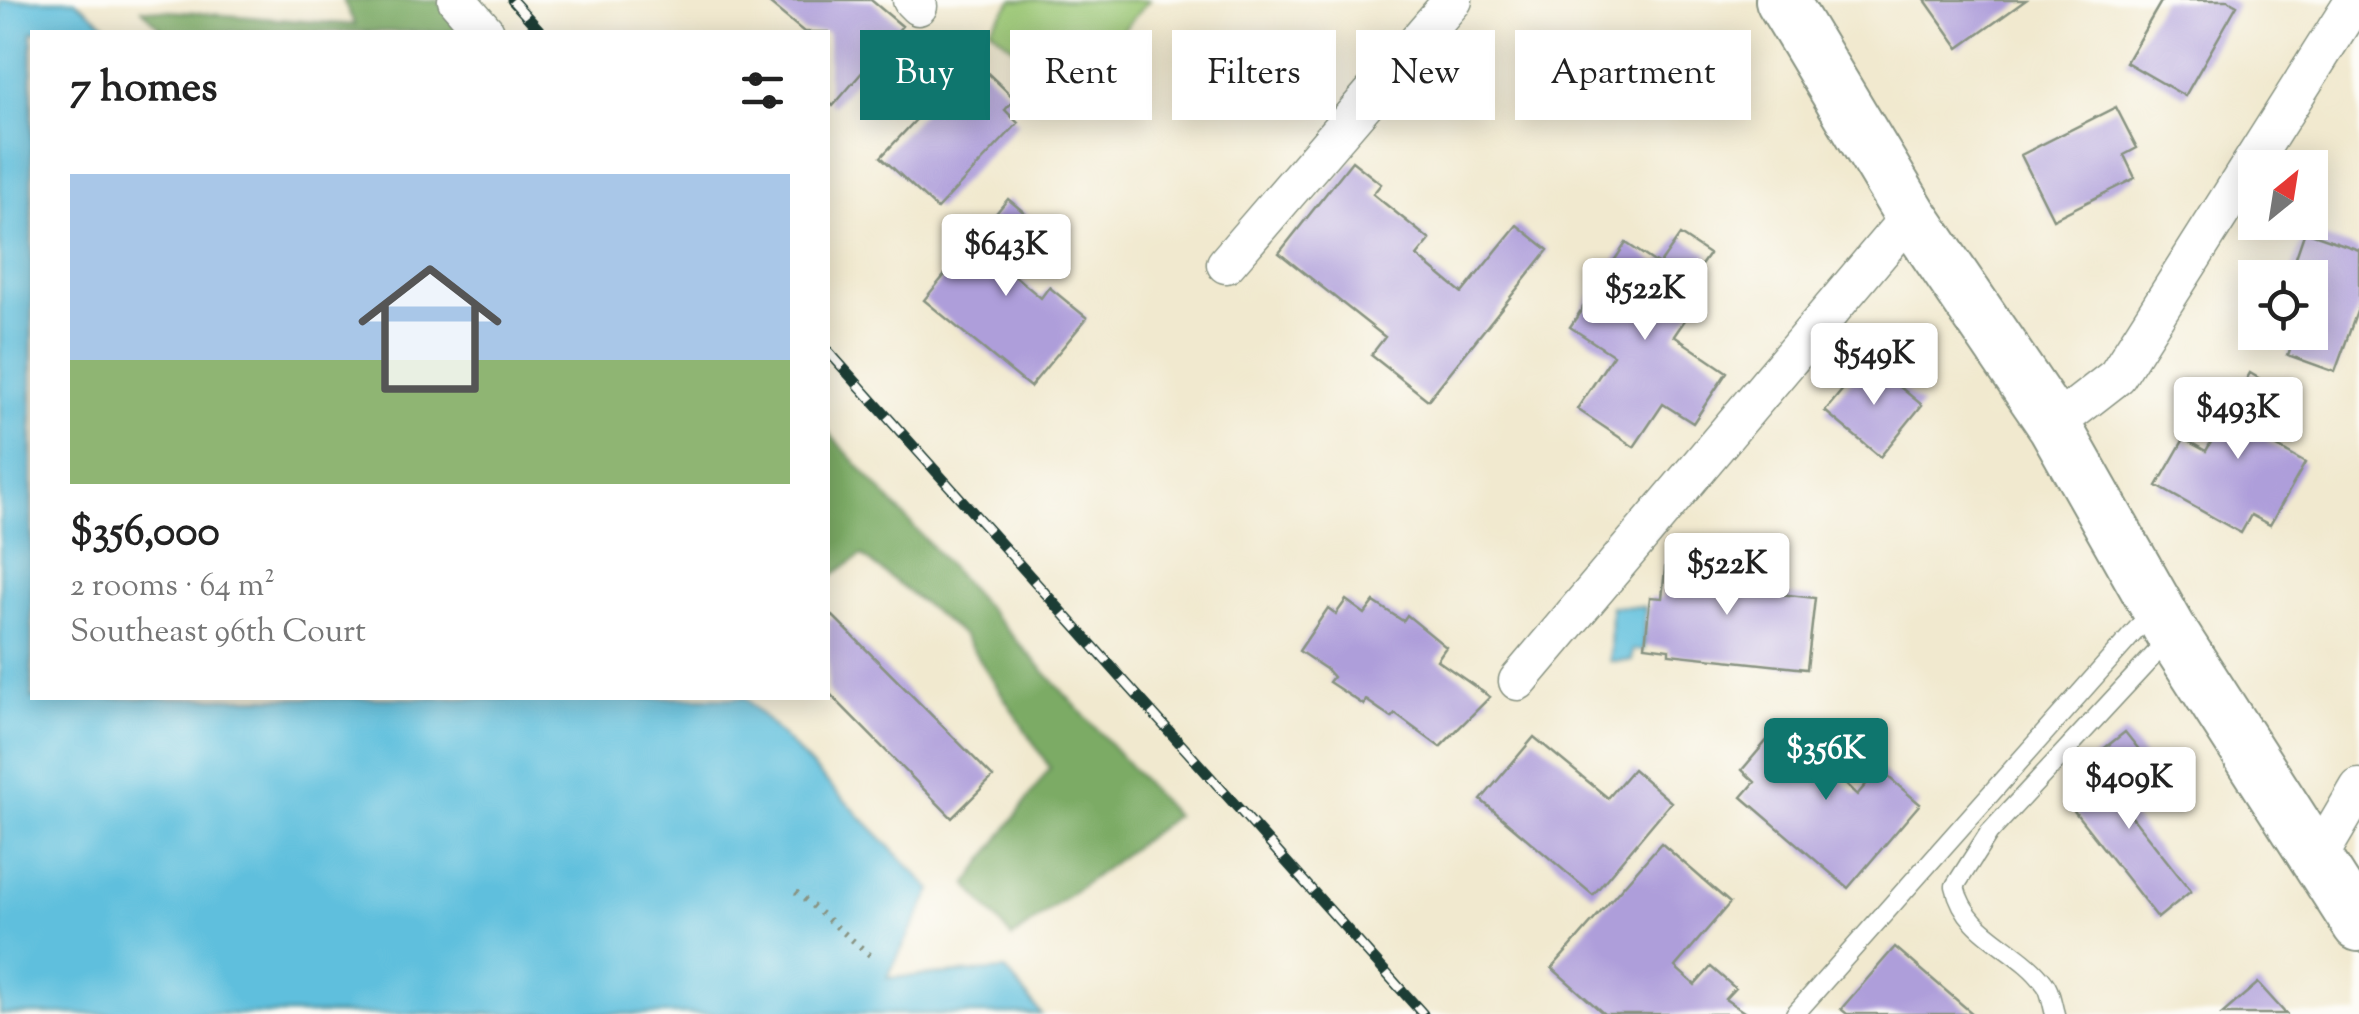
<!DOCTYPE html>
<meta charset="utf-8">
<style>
body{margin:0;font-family:"Sorts Mill Goudy",serif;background:#f6f6f6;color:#222;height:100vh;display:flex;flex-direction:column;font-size:38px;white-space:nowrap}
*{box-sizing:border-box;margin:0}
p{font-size:32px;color:#767676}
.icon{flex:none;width:55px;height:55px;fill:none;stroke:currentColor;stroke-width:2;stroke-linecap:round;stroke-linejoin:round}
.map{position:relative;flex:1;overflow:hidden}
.drawer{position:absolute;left:30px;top:30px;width:800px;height:670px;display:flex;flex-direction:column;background:#fff;border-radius:0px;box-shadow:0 5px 25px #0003}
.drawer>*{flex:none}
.top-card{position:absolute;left:860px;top:30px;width:950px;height:90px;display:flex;gap:20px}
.needle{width:65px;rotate:30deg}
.buttons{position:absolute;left:2238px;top:150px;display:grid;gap:20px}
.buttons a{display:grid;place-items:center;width:90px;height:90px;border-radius:0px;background:#fff;box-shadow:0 5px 25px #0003;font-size:50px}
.price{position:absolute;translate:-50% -85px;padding:0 22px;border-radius:10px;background:#fff;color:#222;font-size:32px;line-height:65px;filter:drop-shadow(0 2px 5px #0008)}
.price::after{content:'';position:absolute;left:50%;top:60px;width:30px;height:22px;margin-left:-15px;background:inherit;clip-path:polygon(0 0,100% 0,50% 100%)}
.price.on{background:#0f766e;color:#fff}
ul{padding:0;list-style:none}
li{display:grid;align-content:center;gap:20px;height:530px;padding:0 40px}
li span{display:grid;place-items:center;height:310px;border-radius:0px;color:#555}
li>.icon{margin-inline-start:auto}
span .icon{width:180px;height:180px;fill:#fffc;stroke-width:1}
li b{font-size:42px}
h2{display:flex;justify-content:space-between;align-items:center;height:120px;padding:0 40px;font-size:42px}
.pill{padding:0 35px;border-radius:0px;background:#fff;box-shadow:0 5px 25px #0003;font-size:35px;line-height:90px}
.pill.on{background:#0f766e;color:#fff}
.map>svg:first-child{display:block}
.green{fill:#9ac673;stroke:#5c8254;stroke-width:2.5}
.forest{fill:#7bab65;stroke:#4d744c;stroke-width:2.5}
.water{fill:#5fbfdd;stroke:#3f7e88;stroke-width:2.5}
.building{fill:#ae9eda}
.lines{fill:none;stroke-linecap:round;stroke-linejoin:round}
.lane-casing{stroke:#889382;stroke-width:21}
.street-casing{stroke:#889382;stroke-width:41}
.secondary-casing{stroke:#889382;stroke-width:56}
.path{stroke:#889382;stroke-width:6;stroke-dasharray:2.5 8;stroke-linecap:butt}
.lane{stroke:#fff;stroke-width:18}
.street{stroke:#fff;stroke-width:38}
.secondary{stroke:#fff;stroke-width:52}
.rail-casing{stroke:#1f3d34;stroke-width:11}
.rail{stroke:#fdfcf7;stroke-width:8;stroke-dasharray:22;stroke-linecap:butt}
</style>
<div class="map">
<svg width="2359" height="1014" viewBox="0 0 2359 1014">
<rect width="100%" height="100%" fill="#fdfcf7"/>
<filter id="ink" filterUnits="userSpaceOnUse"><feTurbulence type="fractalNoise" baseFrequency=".01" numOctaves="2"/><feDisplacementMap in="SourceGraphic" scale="20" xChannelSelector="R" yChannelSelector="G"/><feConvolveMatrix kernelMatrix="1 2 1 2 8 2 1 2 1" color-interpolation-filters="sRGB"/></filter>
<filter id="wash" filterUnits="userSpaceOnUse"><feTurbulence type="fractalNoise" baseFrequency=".0048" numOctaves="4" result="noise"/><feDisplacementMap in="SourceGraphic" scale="40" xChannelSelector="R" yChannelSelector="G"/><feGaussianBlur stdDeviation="2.25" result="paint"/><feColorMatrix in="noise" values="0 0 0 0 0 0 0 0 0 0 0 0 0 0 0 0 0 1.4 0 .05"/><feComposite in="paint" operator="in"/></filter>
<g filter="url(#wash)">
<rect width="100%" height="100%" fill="#f1e9cf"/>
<path class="green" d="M1013 0H1149L1069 94 990 28Z"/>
<path class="forest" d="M343 0H437L466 32H164L142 9 355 25Z
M828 432 1175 816 1012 938 967 884 1050 768 964 636 862 555 828 578Z"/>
<path class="water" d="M0 0H75L114 32H32V698H745L932 890 887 978 1006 970 1041 1014H0Z
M1611 606 1645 607 1644 650H1633L1632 661H1610Z"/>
<g id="blocks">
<path class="building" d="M771 0H871L902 26 833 106 828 101V32H804L769 3Z
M1925 0H2026L1959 48Z
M2162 0H2228L2237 5 2185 96 2126 62Z
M973 59 1015 99 1005 110 1018 123 937 209 881 157Z
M2116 107 2137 148 2124 155 2135 178 2053 219 2021 155Z
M1352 161 1381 184 1373 194 1430 240 1417 256 1462 293 1517 225 1548 250 1428 400 1371 355 1385 337 1279 253Z
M1008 199 1045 230 1010 272 1041 298 1049 287 1087 318 1030 387 924 300Z
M2305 231 2359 250V306L2335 372 2288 355 2296 332H2310V278H2289Z
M1680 235 1709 254 1678 298 1693 308 1674 336 1727 372 1693 423 1663 404 1634 447 1577 409 1613 355 1570 327 1626 243 1659 265Z
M1867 360 1922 405 1880 457 1825 411Z
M2250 373 2292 398 2267 441 2305 463 2270 525 2251 515 2241 533 2157 486 2184 439 2206 451Z
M1667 550 1715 556 1712 586 1815 598 1807 669 1669 654V649L1645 646 1650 597 1662 598Z
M1346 600 1365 614 1374 602 1403 621 1407 615 1446 647 1437 660 1490 697 1440 747 1395 714 1392 718 1366 700 1364 705 1329 682 1333 677 1326 669 1299 651 1328 608 1336 614Z
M833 616 993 777 952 818 828 692V621Z
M1780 725 1815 755 1832 735 1860 759 1841 780 1857 795 1879 769 1920 804 1848 888 1742 797 1755 782 1742 770Z
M2125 732 2145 757 2108 787 2191 891 2158 918 2071 807 2108 778 2092 758Z
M1534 737 1608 798 1633 769 1671 802 1593 895 1481 800Z
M1661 843 1730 903 1675 967 1695 985 1711 967 1735 988 1725 999 1747 1014H1604L1552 968Z
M1895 947 1973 1014H1847L1841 1009Z
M2258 983 2286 1014H2222Z"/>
</g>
</g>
<g filter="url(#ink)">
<use href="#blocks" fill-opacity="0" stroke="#889382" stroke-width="2.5"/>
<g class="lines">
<g class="lane-casing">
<path id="lane" d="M1795 1014 2153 611
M2055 1014C2052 1005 2051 991 2045 984 2018 946 1966 936 1955 886L1989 833 2169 639"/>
</g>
<g class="street-casing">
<path id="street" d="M457 0 485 32
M912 0 918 6
M1226 264 1453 0
M2054 425 2117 376 2355 0
M1518 681 1911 215
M2315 863 2359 788"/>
</g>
<g class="secondary-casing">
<path id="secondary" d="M1782 0 1911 215 2054 425 2173 635 2359 925"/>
</g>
<path class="path" d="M796 892 871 956"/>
<use href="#lane" class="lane"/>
<use href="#street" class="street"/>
<use href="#secondary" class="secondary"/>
<g class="rail-casing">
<path id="rail" d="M512 0 541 32
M828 351 1423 1014"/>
</g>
<use href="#rail" class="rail"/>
</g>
</g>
</svg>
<div class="buttons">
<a><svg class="needle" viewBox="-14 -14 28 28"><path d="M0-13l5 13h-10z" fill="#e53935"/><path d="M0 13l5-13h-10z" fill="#767676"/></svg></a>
<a><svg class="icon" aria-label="locate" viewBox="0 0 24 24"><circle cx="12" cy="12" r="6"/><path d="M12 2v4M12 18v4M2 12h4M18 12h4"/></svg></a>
</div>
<b class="price" style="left:1006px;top:299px">$643K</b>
<b class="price" style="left:1645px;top:343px">$522K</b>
<b class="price" style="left:1874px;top:408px">$549K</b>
<b class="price" style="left:2238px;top:462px">$493K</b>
<b class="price" style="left:1727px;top:618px">$522K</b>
<b class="price on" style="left:1826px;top:803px">$356K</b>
<b class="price" style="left:2129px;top:832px">$409K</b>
<div class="top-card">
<a class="pill on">Buy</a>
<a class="pill">Rent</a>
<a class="pill">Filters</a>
<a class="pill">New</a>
<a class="pill">Apartment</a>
</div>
<section class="drawer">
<h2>7 homes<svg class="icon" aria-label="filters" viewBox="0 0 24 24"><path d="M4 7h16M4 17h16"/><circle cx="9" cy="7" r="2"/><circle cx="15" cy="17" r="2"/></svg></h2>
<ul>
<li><span style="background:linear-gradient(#a9c7e8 60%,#8fb573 0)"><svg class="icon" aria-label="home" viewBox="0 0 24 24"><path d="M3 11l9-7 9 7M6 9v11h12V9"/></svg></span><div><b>$356,000</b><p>2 rooms · 64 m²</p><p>Southeast 96th Court</p></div></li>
</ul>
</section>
</div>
